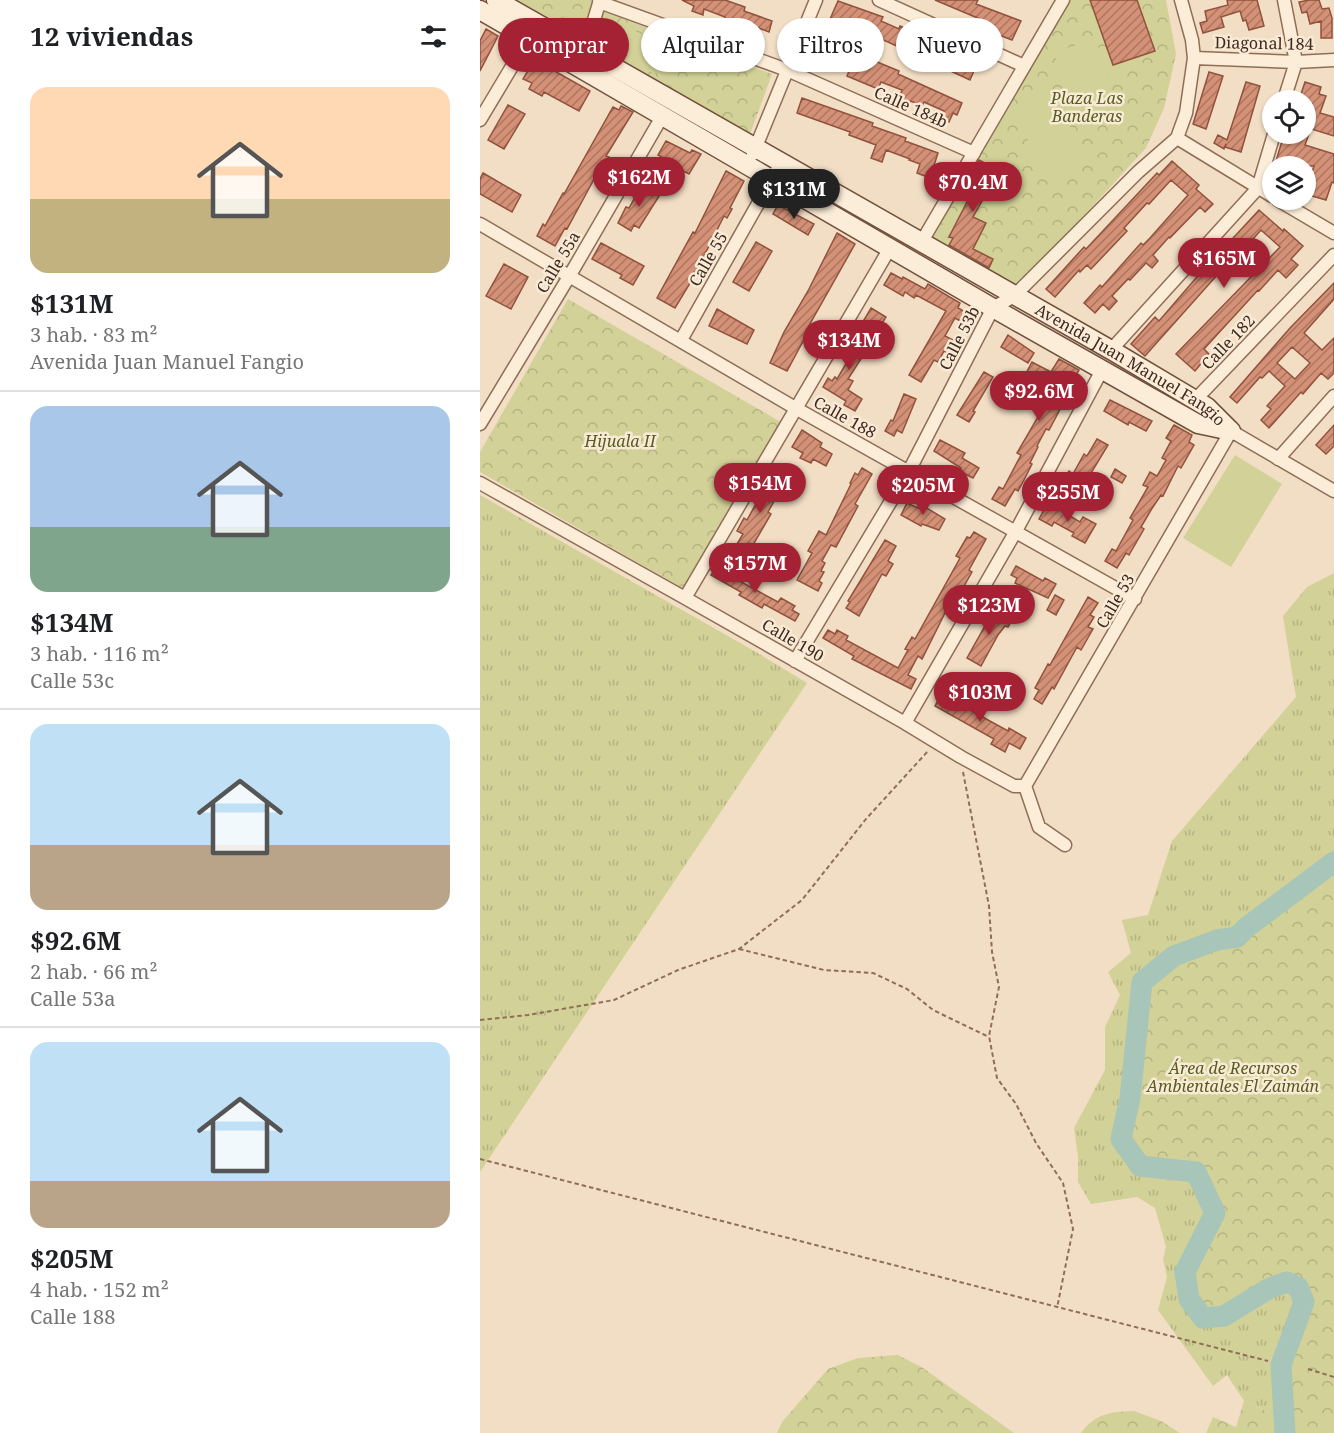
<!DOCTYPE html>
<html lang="es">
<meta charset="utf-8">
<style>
body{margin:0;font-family:"Noto Serif",serif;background:#f2f2f2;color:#202124;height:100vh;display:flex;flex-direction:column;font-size:22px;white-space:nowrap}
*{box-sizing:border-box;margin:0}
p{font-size:20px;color:#757577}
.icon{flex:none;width:33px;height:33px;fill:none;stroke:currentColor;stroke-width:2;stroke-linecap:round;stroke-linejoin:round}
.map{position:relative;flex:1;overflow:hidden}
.details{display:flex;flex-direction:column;background:#fff;width:480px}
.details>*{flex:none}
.guide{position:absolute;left:18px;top:18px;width:570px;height:54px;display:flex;gap:12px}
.fabs{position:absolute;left:782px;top:90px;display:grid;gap:12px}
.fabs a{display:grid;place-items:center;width:54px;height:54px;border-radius:50%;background:#fff;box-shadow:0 2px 4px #0004;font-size:30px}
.price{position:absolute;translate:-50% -51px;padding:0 14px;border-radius:21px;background:#a52235;color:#fff;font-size:20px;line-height:39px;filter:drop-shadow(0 2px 3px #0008)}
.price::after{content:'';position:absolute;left:50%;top:36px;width:18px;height:14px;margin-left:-9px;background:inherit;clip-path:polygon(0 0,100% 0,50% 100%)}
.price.current{background:#222;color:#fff}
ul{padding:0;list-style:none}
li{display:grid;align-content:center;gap:12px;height:318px;padding:0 30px}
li+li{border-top:2px solid #e0e0e0}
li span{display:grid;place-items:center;height:186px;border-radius:18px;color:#555}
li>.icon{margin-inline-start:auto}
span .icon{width:108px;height:108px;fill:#fffc;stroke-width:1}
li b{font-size:26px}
h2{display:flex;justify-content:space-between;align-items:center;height:72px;padding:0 30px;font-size:26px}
.tag{padding:0 21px;border-radius:27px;background:#fff;box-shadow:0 2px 4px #0004;font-size:21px;line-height:54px}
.tag.current{background:#a52235;color:#fff}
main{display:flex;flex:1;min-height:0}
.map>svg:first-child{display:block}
.grass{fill:url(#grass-tufts)}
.forest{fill:url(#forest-crowns)}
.pitch{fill:#d2d197}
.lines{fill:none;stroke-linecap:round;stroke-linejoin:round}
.river{stroke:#a7c5b8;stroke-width:21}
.building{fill:url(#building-hatch);stroke:#91523c;stroke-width:1.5;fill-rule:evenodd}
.minor-casing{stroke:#8f6e58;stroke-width:15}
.secondary-casing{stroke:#714f3c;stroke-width:21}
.path{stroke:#8f6e58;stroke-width:2;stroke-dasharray:4.5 3;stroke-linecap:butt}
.minor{stroke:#fcedd9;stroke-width:12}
.secondary{stroke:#fcedd9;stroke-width:18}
.labels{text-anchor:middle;stroke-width:5;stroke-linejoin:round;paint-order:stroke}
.street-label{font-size:16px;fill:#3e291e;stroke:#f9ead5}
.park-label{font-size:16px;font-style:italic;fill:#565d22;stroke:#f9ead5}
</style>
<main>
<section class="details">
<h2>12 viviendas<svg class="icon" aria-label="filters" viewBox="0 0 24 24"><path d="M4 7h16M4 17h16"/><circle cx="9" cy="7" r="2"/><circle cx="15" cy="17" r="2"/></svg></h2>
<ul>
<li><span style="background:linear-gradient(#ffd9b3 60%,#c2b280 0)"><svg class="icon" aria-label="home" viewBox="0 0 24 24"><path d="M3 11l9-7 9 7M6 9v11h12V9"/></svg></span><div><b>$131M</b><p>3 hab. · 83 m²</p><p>Avenida Juan Manuel Fangio</p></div></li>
<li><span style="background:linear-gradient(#a9c7e8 65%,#7fa58c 0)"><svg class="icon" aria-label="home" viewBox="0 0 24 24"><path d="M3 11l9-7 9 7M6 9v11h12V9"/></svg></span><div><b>$134M</b><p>3 hab. · 116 m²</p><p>Calle 53c</p></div></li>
<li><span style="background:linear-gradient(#bfe0f5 65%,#b9a48a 0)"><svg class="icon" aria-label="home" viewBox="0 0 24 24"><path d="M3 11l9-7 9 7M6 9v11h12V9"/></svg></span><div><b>$92.6M</b><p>2 hab. · 66 m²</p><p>Calle 53a</p></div></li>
<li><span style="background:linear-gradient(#bfe0f5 75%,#b9a48a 0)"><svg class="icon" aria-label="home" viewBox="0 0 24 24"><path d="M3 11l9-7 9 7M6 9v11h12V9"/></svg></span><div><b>$205M</b><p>4 hab. · 152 m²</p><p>Calle 188</p></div></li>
</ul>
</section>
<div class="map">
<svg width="854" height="1433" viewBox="0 0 854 1433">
<defs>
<pattern id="grass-tufts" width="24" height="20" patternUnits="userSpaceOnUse" patternTransform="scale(1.5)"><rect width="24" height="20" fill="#d2d197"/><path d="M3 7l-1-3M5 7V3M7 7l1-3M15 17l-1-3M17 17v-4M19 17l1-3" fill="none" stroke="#b5b382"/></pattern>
<pattern id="forest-crowns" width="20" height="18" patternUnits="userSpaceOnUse" patternTransform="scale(1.5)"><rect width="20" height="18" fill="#d2d197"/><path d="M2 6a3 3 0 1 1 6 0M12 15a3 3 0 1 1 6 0" fill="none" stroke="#b5b382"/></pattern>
<pattern id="building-hatch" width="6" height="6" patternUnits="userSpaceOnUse" patternTransform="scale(1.5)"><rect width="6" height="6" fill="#d49177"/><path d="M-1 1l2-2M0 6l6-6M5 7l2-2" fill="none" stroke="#ad7661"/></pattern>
</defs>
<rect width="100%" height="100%" fill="#f2dec5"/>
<path class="grass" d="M0 495 276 652 327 683 0 1172Z
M854 573V959L813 1217 854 1433H838L764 1401 747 1375 733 1386 678 1310 687 1277 683 1259 686 1247 675 1208 657 1197 611 1204 598 1182V1157L594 1128 625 1070V1027L640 995 628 972 651 953 642 920 668 915 692 841 816 697 803 616 827 587Z"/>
<path class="forest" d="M24 0H113L102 44Z
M588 0H686L696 54 684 108 666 148 533 293 445 243Z
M119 10 292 74 269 137 109 49Z
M88 299 301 422 204 589 0 472V452Z
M854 862V1433H726L733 1417 756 1427 764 1401 804 1418 801 1365 824 1302 818 1287 807 1282 790 1288 744 1316 723 1318 709 1299 705 1272 735 1213 716 1172 660 1166 641 1139 650 1098 662 982 694 956 737 940 757 937 767 927Z
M418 1355 443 1368 534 1433H297L302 1422 348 1369 378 1358Z
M654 1411 681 1421 700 1433H601C616 1413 630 1412 654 1411Z"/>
<path class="pitch" d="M134 20 188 48 175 74 121 46Z
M616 39 638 108 595 121 574 52Z
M579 92 603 166 560 179 537 106Z
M755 455 802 484 751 567 703 538Z"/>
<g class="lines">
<path class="river" d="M805 1433 801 1365 824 1302 818 1287 807 1282 790 1288 744 1316 723 1318 709 1299 705 1272 735 1213 716 1172 660 1166 641 1139 650 1098 662 982 694 956 737 940 757 937 767 927 854 862"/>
</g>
<path class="building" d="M202 0H245L265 7 264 11 292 21 289 32 276 27 273 34 258 29 257 32 242 27 245 17 224 9 223 15 212 11 214 6Z
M455 0H498L496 4 541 21 532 40 514 33 513 35 503 31 507 22Z
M610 0H657L675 51 633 65Z
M747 0H777L784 26 769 30 766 20 763 21 760 11 741 17 744 27 723 33 720 23 727 21 725 11 748 5Z
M829 0H839L842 9 849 8 852 18V38H841V21L830 24 827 12 822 13 819 2Z
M358 1 403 17 401 21 419 29 420 26 430 30 429 33 435 36 434 38 496 66 490 80 395 36 385 57 419 71 418 74 482 103 477 115 473 113 469 122 461 118 464 111 444 102 442 106 431 101 429 105 418 101 422 90 401 82 398 89 367 76 371 66 336 51Z
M6 29 18 36 0 71V41Z
M50 57 110 91 99 111 64 92 62 96 49 89 52 83 43 79 49 69 45 66Z
M729 72 743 76 726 129 713 124Z
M766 82 780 86 761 152 745 147 746 144 744 149 734 143 738 135 747 140Z
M825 82 841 87 839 94 846 96 840 113 854 117V136L825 127V100H819Z
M322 98 393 123 392 126 426 138 425 141 458 153 450 178 437 173 440 164 429 160 430 159 406 150 402 162 391 158 396 145 369 135 370 132 317 113Z
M28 105 45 114 24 149 8 140Z
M141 106 153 112 126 156 131 158 123 173 119 170 87 229 85 228 75 246 57 236 63 224 65 226 83 193 84 194 133 107 139 110Z
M815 134H829L825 145 854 154V183L852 182 846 200 825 194 834 166H801L795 164 803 138 812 141Z
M186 141 210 153 212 150 221 154 209 174 201 170 202 168 178 155Z
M499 160 519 171 493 217 506 223 493 249 513 259 509 268 469 245 473 238 469 237 489 198 480 192Z
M692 161 719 185 716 189 733 204 725 212 720 207 690 238 689 237 673 255 678 261 672 268 666 263 650 280 648 279 632 296 637 301 629 310 623 304 615 313 604 303 620 285 622 287 661 243 663 245 670 238 708 195 691 180 669 204 667 203 644 228 647 231 611 269 607 265 600 272 599 270 575 297 566 289 604 247 606 249 677 173 679 175Z
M246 171 264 181 250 208 252 209 247 218 244 216 212 280 195 308 177 298 213 232 215 233Z
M3 173 41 195 32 212 0 194V179Z
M163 183 181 193 159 228 154 225 151 231 138 223 146 207 149 208Z
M298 205 334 224 328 235 293 214Z
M779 210 803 231 804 229 823 246 811 259 818 265 806 278 798 270 779 291 778 290 724 349 729 354 715 371 696 354 800 247 781 230 740 276 738 274 665 356 651 344 675 317 679 321 741 249 742 250Z
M357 233 375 244 326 331 328 332 307 371 290 363 304 332 328 291Z
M276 242 292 251 269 291 253 282Z
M121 243 164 266 153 285 140 278 142 275 112 259Z
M24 264 48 277 31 309 6 296Z
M411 273 422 279 423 277 445 289 448 284 480 303 478 308 487 313 482 322 475 318 465 336 475 341 468 353 464 351 458 362 454 360 441 382 429 375 466 311 436 295 434 298 425 292 423 296 404 285Z
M854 283V299L824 333 842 350 854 338V373L848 379 841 373 823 394 821 392 789 428 781 420 791 409 787 406 805 386 789 371 782 378 780 377 757 403 750 397 810 328ZM812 347 830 363 815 379 797 363Z
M391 308 406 317 399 328 384 320Z
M237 309 274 330 267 344 229 326Z
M381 323 389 327 379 342 388 348 368 379 373 381 368 390 382 399 375 411 364 405 366 401 343 387 348 378 352 381 355 377 357 379 373 352 366 348Z
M528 335 554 353 548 363 521 347Z
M579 359 599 370 581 400 584 402 569 430 566 429 557 446 558 447 550 463 552 464 544 480 538 491 535 489 525 506 512 499 519 487 523 489 541 455 537 453 573 391 554 380 553 382 544 377 552 362 571 372Z
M504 372 513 377 493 411 495 412 489 422 477 415Z
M424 394 436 399 422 433 417 430 414 436 405 431 411 420 413 421Z
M630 400 672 421 666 431 649 422 648 425 624 411Z
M694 425 712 435 709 442 714 445 701 468 698 466 683 496 681 495 671 510 661 527 664 529 649 555 646 553 637 568 625 561 632 549 636 551 653 520 650 518 668 487 663 485 670 472 677 476 686 460 682 458 691 441 686 438Z
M854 425V446L846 454 836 445Z
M322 430 342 443 340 447 352 454 346 466 333 459 331 463 320 458 323 453 312 447Z
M617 439 628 445 602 488 584 478 589 471 593 474 604 454 607 456Z
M460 440 485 453 482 458 499 468 493 478 479 471 481 468 454 451Z
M382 468 392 474 375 504 378 506 356 547 351 545 342 561 345 563 341 571 344 572 339 581 342 583 338 591 317 580 332 553 328 551 339 531 346 535 371 484 370 483 375 473 378 475Z
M635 469 646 476 642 483 631 477Z
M295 476 308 483 301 496 298 494 288 512 291 514 273 545 269 543 266 549 257 544 263 534 257 531 264 518 267 520 283 491 286 493Z
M427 503 438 508 440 504 465 519 459 530 442 524 441 526 421 515Z
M568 503 600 522 603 517 616 524 605 543 592 536 594 533 574 522 572 526 559 519Z
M494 532 506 539 489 570 492 572 475 602 478 604 472 614 466 611 442 659 438 656 428 675 436 679 431 689 372 659 374 656 343 638 348 630 355 634 357 630 368 636 366 640 418 668 428 650 425 649 432 637 435 639 480 558 476 556 487 537 490 538Z
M405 540 416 546 408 561 413 564 406 576 402 574 379 616 366 608 370 602 368 601Z
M536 566 563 581 565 578 576 584 568 598 535 583 537 578 531 575Z
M245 567 254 573 252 577 298 602 301 598 315 606 312 610 319 614 315 621 284 604 282 608 259 595 261 592 231 575 236 568 242 571Z
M575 595 584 600 576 615 567 610Z
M608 597 618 603 610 615 614 617 608 627 613 629 601 650 597 647 574 689 572 687 562 704 554 699 559 690 555 688 568 664 570 665Z
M515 608 533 618 528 627 525 626 518 635 501 666 487 658Z
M462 693 468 697 470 694 482 701 480 704 508 720 528 731 529 728 546 738 540 749 529 743 525 752 511 744 514 739 455 706Z"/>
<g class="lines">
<g class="minor-casing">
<path id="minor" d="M399 0 544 66
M804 0 816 62 804 100
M119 2 307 70 494 153
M105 50 120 0
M714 58 816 62 854 60
M0 120 49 38
M697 138 792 196
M273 154 336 0
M798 200 854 233
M0 224 317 409 655 599
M441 243 583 0
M201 340 301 163
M631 350 778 188 794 134
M715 400 854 255
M0 424 90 275 183 115
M798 459 854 396
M0 483 205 598 425 723 481 757 534 786H545
M205 598 410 248
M315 661 429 471 513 308 534 296 658 172 697 138 706 113 714 58 712 40 701 0
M425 723 536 531 622 370
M545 786 751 431 854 491
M545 786 559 827 585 845"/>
</g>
<g class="secondary-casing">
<g id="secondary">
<path id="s1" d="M16 0 631 350 727 407 750 430"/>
<path d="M0 10 513 308 718 424 751 431"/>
</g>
</g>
<path class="path" d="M483 772 509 906 512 952 519 987 509 1036 517 1078 536 1104 556 1143 583 1183 593 1229 577 1308
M259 949 344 970 393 973 427 989 453 1010 507 1036
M0 1020 48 1015 134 1000 198 970 259 949 322 900 386 819 448 751
M0 1159 788 1361
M828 1369 854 1377"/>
<use href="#minor" class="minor"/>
<use href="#secondary" class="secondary"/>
</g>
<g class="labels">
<g class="street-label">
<text transform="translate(784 43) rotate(1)" y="6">Diagonal 184</text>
<text transform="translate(431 107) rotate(24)" y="6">Calle 184b</text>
<text transform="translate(228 259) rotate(-60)" y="6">Calle 55</text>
<text transform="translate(78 262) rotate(-59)" y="6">Calle 55a</text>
<text transform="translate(479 338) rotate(-63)" y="6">Calle 53b</text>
<text transform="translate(748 342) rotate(-46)" y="6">Calle 182</text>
<text dy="6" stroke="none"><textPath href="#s1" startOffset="732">Avenida Juan Manuel Fangio</textPath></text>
<text transform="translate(365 417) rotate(29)" y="6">Calle 188</text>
<text transform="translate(635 601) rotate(-60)" y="6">Calle 53</text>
<text transform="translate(313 640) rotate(30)" y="6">Calle 190</text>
</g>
<g class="park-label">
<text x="607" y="104">Plaza Las<tspan x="607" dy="18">Banderas</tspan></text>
<text x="140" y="447">Hijuala II</text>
<text x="753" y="1074">Área de Recursos<tspan x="753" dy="18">Ambientales El Zaimán</tspan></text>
</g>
</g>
</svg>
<div class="fabs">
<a><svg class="icon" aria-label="locate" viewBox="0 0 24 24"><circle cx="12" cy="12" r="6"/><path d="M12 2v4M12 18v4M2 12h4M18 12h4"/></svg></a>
<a><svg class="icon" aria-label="layers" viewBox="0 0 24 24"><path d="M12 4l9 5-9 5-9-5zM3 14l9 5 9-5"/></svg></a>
</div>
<b class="price" style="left:159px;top:208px">$162M</b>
<b class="price" style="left:493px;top:213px">$70.4M</b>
<b class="price current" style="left:314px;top:220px">$131M</b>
<b class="price" style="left:744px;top:289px">$165M</b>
<b class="price" style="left:369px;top:371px">$134M</b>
<b class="price" style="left:559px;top:422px">$92.6M</b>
<b class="price" style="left:280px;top:514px">$154M</b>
<b class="price" style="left:443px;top:516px">$205M</b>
<b class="price" style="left:588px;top:523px">$255M</b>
<b class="price" style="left:275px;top:594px">$157M</b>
<b class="price" style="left:509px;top:636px">$123M</b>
<b class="price" style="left:500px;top:723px">$103M</b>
<div class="guide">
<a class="tag current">Comprar</a>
<a class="tag">Alquilar</a>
<a class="tag">Filtros</a>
<a class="tag">Nuevo</a>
</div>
</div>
</main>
